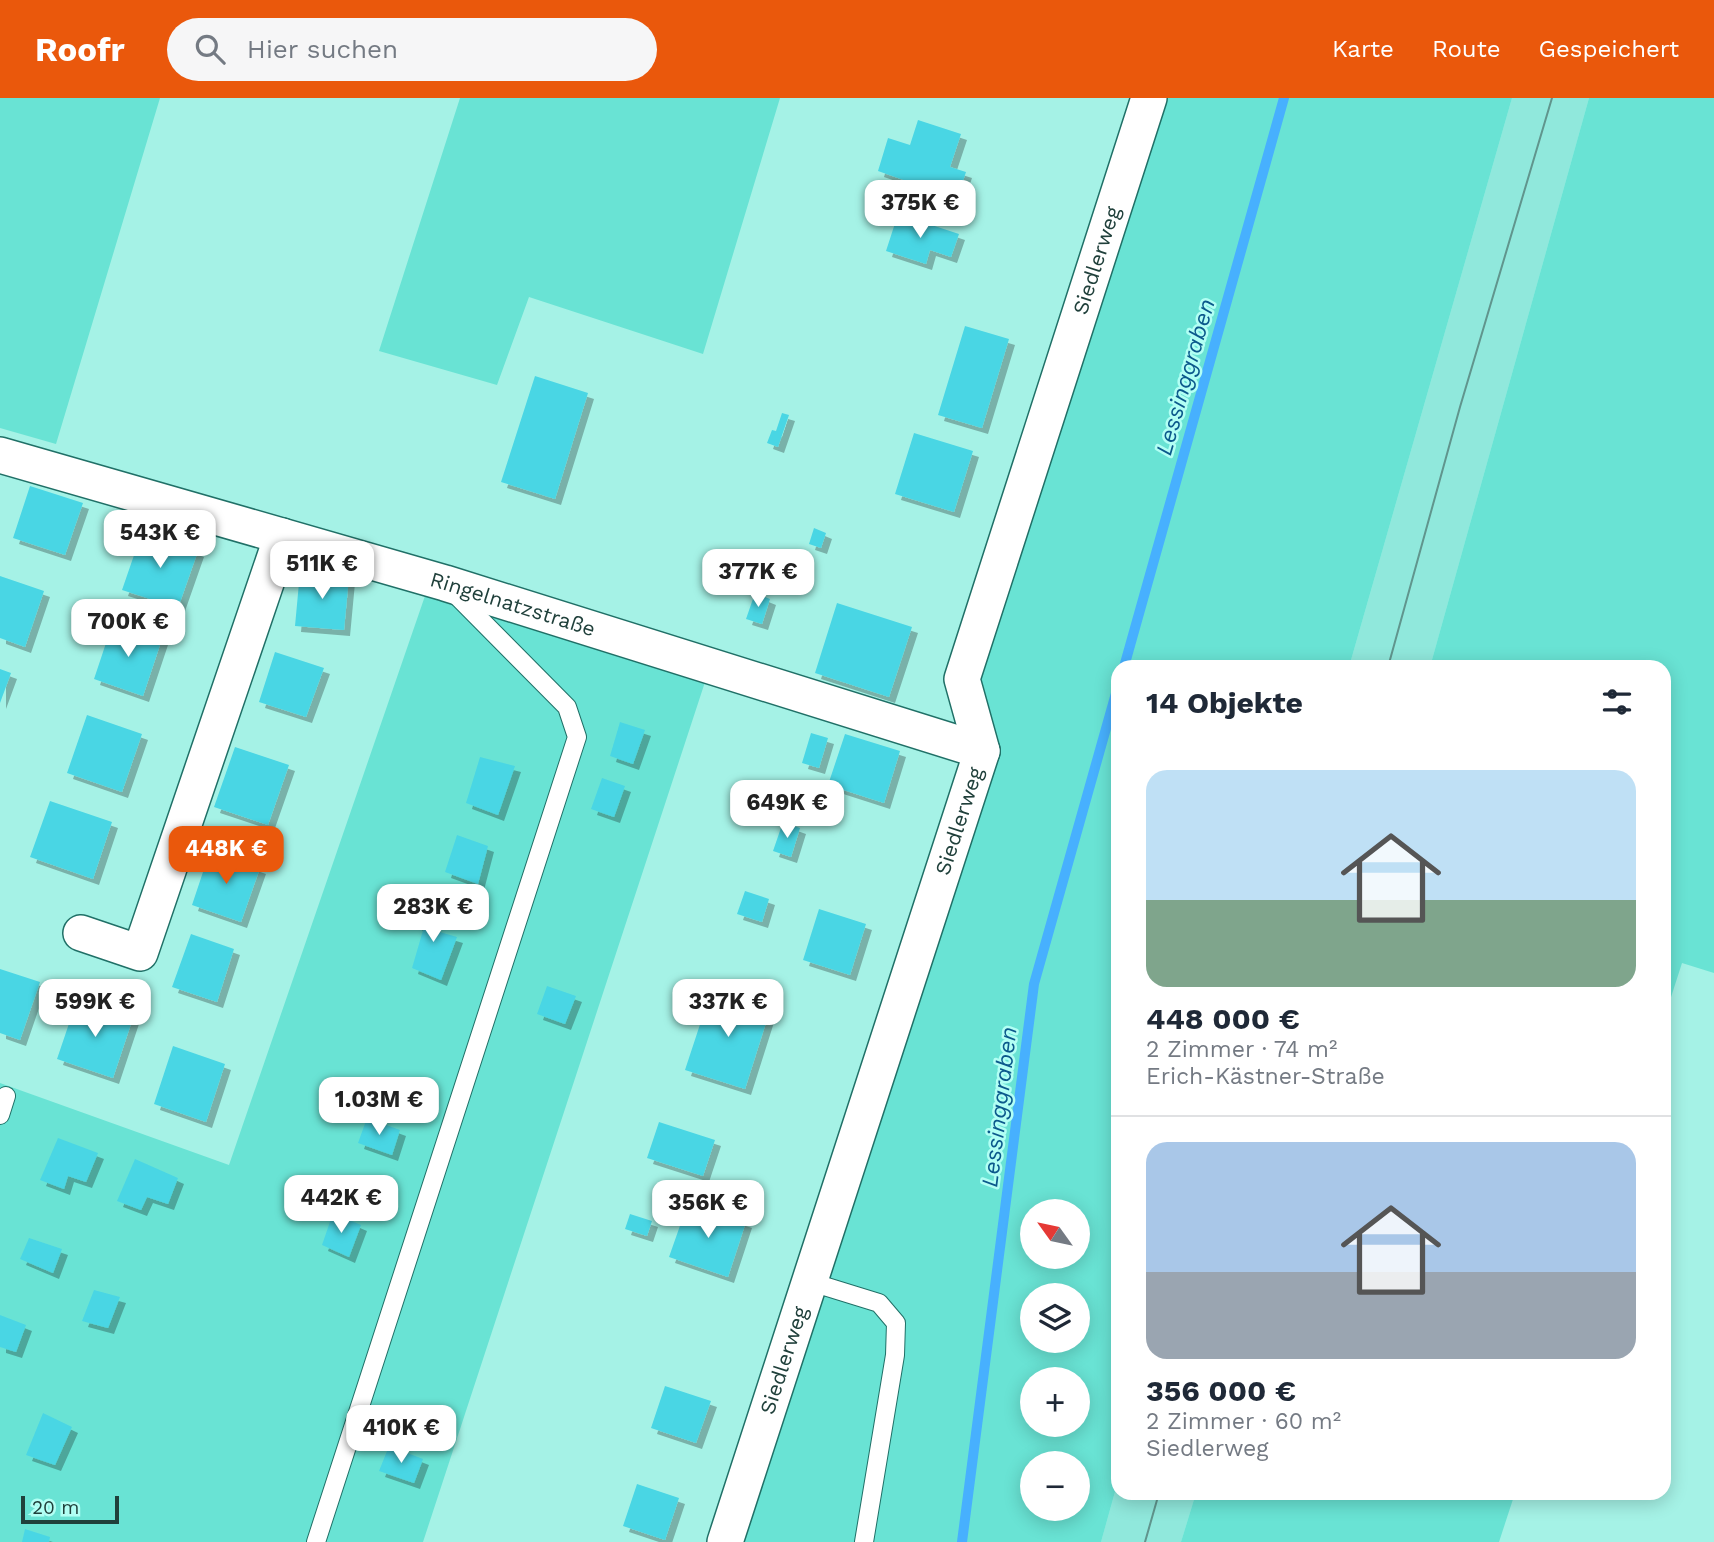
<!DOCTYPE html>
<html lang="de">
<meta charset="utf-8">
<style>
body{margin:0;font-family:"Work Sans",sans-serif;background:#f6f6f7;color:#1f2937;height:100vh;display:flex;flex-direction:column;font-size:26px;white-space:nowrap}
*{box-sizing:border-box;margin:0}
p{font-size:23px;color:#747a83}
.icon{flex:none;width:38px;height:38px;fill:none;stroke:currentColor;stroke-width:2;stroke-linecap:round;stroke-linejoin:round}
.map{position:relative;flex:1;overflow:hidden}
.drawer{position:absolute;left:1111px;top:562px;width:560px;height:840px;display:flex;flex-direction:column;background:#fff;border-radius:21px;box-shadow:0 4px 18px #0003}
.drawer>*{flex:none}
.needle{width:46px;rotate:303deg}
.controls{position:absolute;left:1020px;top:1101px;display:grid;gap:14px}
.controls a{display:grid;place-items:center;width:70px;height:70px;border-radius:50%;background:#fff;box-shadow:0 4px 18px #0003;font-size:35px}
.scale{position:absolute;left:21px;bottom:18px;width:98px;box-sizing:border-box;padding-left:7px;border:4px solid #20403b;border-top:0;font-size:19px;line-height:24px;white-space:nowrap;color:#20403b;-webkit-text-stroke:5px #b2fff4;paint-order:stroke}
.price{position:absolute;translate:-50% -60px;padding:0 16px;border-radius:14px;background:#fff;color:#222;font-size:23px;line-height:46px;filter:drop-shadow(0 2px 4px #0008)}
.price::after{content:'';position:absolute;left:50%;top:42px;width:21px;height:16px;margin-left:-10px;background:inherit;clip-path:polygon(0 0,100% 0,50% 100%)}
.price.active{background:#ea580c;color:#fff}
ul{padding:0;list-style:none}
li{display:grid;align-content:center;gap:14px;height:371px;padding:0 35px}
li+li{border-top:2px solid #e0e1e3}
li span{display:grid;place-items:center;height:217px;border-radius:21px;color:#555}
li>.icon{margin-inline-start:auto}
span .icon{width:126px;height:126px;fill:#fffc;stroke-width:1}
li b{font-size:30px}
h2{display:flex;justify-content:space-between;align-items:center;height:84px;padding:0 35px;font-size:30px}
header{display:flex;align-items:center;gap:42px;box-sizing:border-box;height:98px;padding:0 35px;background:#ea580c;color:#fff}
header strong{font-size:33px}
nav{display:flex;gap:38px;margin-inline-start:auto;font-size:24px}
.search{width:490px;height:63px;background:#f6f6f7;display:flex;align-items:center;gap:18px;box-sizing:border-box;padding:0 24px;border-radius:38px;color:#747a83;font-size:26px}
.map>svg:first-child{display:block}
.built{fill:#90e8dc}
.green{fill:#69e3d4;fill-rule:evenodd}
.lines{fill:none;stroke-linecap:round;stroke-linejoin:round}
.stream{stroke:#47b0fe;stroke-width:10}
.building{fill:#4ad6e4;filter:url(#shadow)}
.service-casing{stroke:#207067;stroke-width:20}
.minor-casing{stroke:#207067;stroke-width:38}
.service{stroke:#fff;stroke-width:18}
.minor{stroke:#fff;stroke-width:35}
.tram{stroke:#60958d;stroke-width:2}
.labels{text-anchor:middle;stroke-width:5;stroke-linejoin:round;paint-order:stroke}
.street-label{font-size:21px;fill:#20403b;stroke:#b2fff4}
.water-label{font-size:23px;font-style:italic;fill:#0b598c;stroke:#b2fff4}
</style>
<header>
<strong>Roofr</strong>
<div class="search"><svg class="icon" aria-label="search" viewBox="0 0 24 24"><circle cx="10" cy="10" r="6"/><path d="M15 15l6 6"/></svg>Hier suchen</div>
<nav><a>Karte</a><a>Route</a><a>Gespeichert</a></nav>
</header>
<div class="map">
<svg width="1714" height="1444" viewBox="0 0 1714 1444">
<defs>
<filter id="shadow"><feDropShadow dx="6" dy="6" stdDeviation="0" flood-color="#0004"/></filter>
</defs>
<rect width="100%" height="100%" fill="#a5f2e6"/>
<path class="built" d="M1512 0H1589L1430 569H1349Z
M1118 1383V1395H1196L1181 1444H1101Z"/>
<path class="green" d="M0 0H160L56 346 0 330Z
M460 0H780L703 256 529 199 497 287 379 253Z
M1162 0H1512L1349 569H1118V1383L1101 1444H742L865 1074 995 664 976 577ZM1032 1113H1078V1158H1032ZM1032 1197H1078V1242H1032ZM1032 1281H1078V1326H1032ZM1032 1365H1078V1410H1032Z
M1589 0H1714V875L1682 865 1664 921V569H1430Z
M426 495 705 584 423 1444H0V985L229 1067Z
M1196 1395H1515L1499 1444H1181Z"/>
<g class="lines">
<path class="stream" d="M1124 569 1284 0
M962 1444 1034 886 1118 588"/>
</g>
<path class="building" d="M918 22 961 36 950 69 966 74 952 116 909 102 915 86 878 73 888 40 910 47Z
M898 116 959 136 951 159 930 152 926 166 886 153Z
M965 228 1009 241 982 330 938 317Z
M535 278 588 295 555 401 501 384Z
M782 315 789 317 778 349 767 345 772 332 776 333Z
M914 335 973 353 954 414 895 396Z
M30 388 83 405 65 457 13 440Z
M814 430 826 435 821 450 809 446Z
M142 434 198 453 178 510 122 492Z
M300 474 349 479 344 532 295 528Z
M0 478 44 493 25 549 0 540Z
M755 495 770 501 762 526 746 521Z
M837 505 912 529 889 599 815 575Z
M113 524 162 541 143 598 94 581Z
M275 554 324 570 306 619 259 604Z
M0 571 11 575 0 605Z
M87 617 142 636 122 694 67 675Z
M620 624 645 632 633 666 610 658Z
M811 635 828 640 819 670 802 665Z
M845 636 900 653 884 705 828 687Z
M235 649 289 667 268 727 214 709Z
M480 659 515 668 498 717 466 705Z
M602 680 625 688 614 719 591 711Z
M50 703 112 724 93 781 30 759Z
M783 724 800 730 791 759 773 753Z
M457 737 488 748 478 786 445 774Z
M210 753 260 770 241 824 192 807Z
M745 793 769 801 762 824 737 816Z
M425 802 441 808 433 832 457 839 441 882 412 870 424 829 416 827Z
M819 811 866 826 850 877 803 862Z
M191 836 234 851 217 904 172 889Z
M0 871 40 884 20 942 0 935Z
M547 888 576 898 565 926 537 916Z
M712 890 771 909 745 991 685 972Z
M77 902 133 920 113 980 57 961Z
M173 948 225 966 206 1024 154 1006Z
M367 1020 400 1032 392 1057 358 1045Z
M659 1024 715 1042 703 1078 647 1060Z
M58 1040 98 1055 86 1084 68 1078 64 1091 40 1082Z
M135 1061 178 1080 168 1106 147 1099 141 1112 117 1103Z
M688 1105 746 1124 728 1179 669 1159Z
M333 1115 361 1127 349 1159 322 1147Z
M630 1116 652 1123 647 1138 625 1131Z
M29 1140 62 1151 53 1175 20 1161Z
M94 1192 120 1199 108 1230 82 1223Z
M0 1217 26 1227 16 1254 0 1249Z
M665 1288 711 1303 696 1345 651 1330Z
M43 1315 72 1329 55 1367 26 1357Z
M389 1348 423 1361 414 1385 379 1373Z
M637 1386 679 1400 665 1442 623 1428Z
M25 1431 50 1439 49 1444H22Z"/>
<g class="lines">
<g class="service-casing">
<path id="service" d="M0 1017 6 998
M811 1184 879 1205 896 1225 895 1257 864 1444
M316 1444 577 639 567 609 454 495"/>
</g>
<g class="minor-casing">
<g id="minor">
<path id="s1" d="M0 357 445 485 982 653"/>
<path d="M81 835 140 855 282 438"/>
<path id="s2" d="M725 1444 982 653 962 581 1149 0"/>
</g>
</g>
<use href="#service" class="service"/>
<use href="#minor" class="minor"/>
<path class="tram" d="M1388 569 1460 309 1552 0
M1145 1444 1159 1395"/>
</g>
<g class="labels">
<g class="street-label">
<text dy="7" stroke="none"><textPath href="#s2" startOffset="1346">Siedlerweg</textPath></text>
<text dy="7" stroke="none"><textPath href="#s1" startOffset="534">Ringelnatzstraße</textPath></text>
<text dy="7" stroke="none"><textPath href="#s2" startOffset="758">Siedlerweg</textPath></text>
<text dy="7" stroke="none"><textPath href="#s2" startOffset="191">Siedlerweg</textPath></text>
</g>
<g class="water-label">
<text transform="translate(1185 279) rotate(-74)" y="8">Lessinggraben</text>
<text transform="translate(999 1009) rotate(-83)" y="8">Lessinggraben</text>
</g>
</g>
</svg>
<div class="controls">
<a><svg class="needle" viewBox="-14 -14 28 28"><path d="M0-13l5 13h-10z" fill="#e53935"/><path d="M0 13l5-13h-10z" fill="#747a83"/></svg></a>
<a><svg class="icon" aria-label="layers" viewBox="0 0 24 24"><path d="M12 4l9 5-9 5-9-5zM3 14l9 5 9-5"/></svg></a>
<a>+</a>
<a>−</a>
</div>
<div class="scale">20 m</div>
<b class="price" style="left:920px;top:142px">375K €</b>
<b class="price" style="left:160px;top:472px">543K €</b>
<b class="price" style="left:322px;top:503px">511K €</b>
<b class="price" style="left:758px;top:511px">377K €</b>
<b class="price" style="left:128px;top:561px">700K €</b>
<b class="price" style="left:787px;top:742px">649K €</b>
<b class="price active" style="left:226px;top:788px">448K €</b>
<b class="price" style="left:433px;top:846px">283K €</b>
<b class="price" style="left:95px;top:941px">599K €</b>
<b class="price" style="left:728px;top:941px">337K €</b>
<b class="price" style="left:379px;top:1039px">1.03M €</b>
<b class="price" style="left:341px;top:1137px">442K €</b>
<b class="price" style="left:708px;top:1142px">356K €</b>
<b class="price" style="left:401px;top:1367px">410K €</b>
<section class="drawer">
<h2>14 Objekte<svg class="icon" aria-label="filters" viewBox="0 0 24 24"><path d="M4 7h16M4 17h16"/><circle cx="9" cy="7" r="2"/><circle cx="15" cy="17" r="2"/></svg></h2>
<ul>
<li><span style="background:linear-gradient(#bfe0f5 60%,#7fa58c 0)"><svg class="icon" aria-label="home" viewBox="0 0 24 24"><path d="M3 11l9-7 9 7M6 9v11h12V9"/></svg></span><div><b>448 000 €</b><p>2 Zimmer · 74 m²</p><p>Erich-Kästner-Straße</p></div></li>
<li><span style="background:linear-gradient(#a9c7e8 60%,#9aa5b1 0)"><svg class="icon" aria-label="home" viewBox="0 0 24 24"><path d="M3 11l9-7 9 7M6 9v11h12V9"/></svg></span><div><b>356 000 €</b><p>2 Zimmer · 60 m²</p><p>Siedlerweg</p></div></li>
</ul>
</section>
</div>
